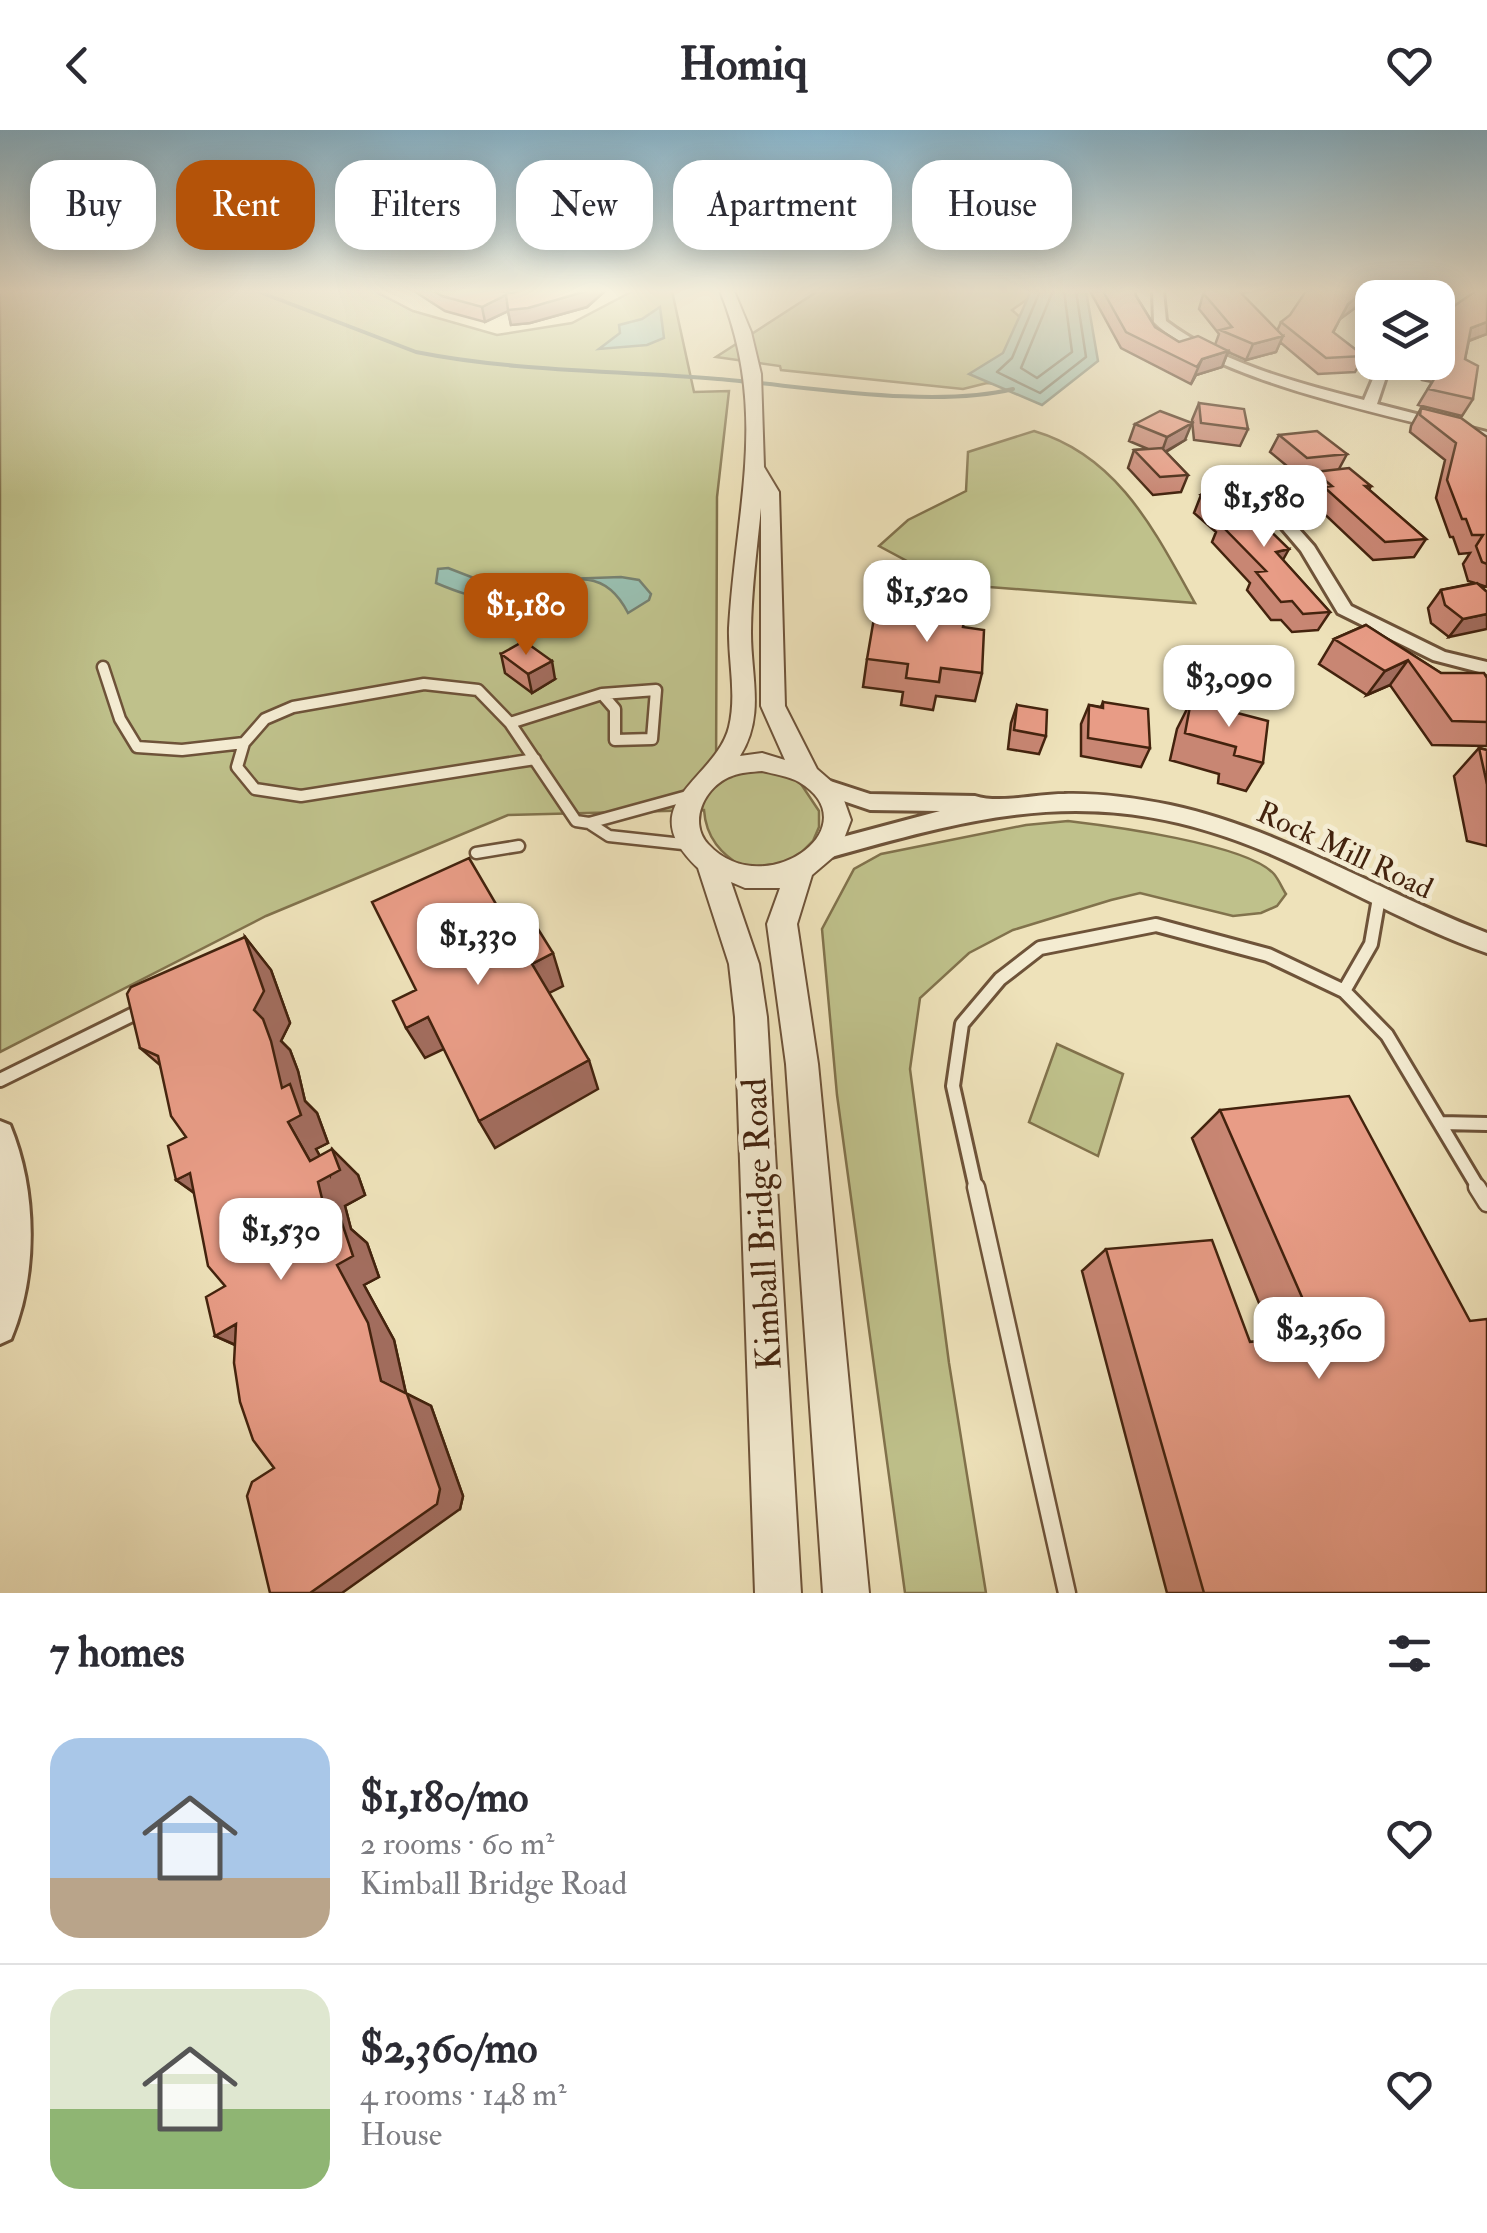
<!DOCTYPE html>
<meta charset="utf-8">
<style>
body{margin:0;font-family:"IM FELL Double Pica",serif;background:#f2f2f3;color:#2b2b33;height:100vh;display:flex;flex-direction:column;font-size:38px;white-space:nowrap}
*{box-sizing:border-box;margin:0}
p{font-size:32px;color:#7c7c81}
.icon{flex:none;width:55px;height:55px;fill:none;stroke:currentColor;stroke-width:2;stroke-linecap:round;stroke-linejoin:round}
.map{position:relative;height:1463px;overflow:hidden}
.drawer{display:flex;flex-direction:column;background:#fff;flex:1}
.drawer>*{flex:none}
.guide{position:absolute;left:30px;top:30px;width:1428px;height:90px;display:flex;gap:20px}
.fabs{position:absolute;left:1355px;top:150px;display:grid;gap:20px}
.fabs a{display:grid;place-items:center;width:100px;height:100px;border-radius:20px;background:#fff;box-shadow:0 5px 25px #0003;font-size:50px}
.price{position:absolute;translate:-50% -85px;padding:0 22px;border-radius:20px;background:#fff;color:#222;font-size:32px;line-height:65px;filter:drop-shadow(0 2px 5px #0008)}
.price::after{content:'';position:absolute;left:50%;top:60px;width:30px;height:22px;margin-left:-15px;background:inherit;clip-path:polygon(0 0,100% 0,50% 100%)}
.price.active{background:#b45309;color:#fff}
ul{padding:0;list-style:none}
li{display:flex;align-items:center;gap:30px;height:250px;padding:0 50px}
li+li{border-top:2px solid #e1e1e2}
li span{display:grid;place-items:center;flex:none;width:280px;height:200px;border-radius:30px;color:#555}
li>.icon{margin-inline-start:auto}
span .icon{width:120px;height:120px;fill:#fffc;stroke-width:1}
li b{font-size:42px}
h2{display:flex;justify-content:space-between;align-items:center;height:120px;padding:0 50px;font-size:42px}
.chip{padding:0 35px;border-radius:30px;background:#fff;box-shadow:0 5px 25px #0003;font-size:35px;line-height:90px}
.chip.active{background:#b45309;color:#fff}
header{display:flex;justify-content:space-between;align-items:center;height:130px;padding:0 50px;background:#fff;font-size:45px;font-weight:800}
.map>svg:first-child{display:block}
.green{fill:#bfc18b;stroke:#81724c;stroke-width:2.5}
.water{fill:#99beaf;stroke:#77806f;stroke-width:2.5}
.lines{fill:none;stroke-linecap:round;stroke-linejoin:round}
.shore{stroke:#6e705e;stroke-width:2.5}
.stream{stroke:#77806f;stroke-width:4}
.service-far2-casing{stroke:#6e5339;stroke-width:15}
.service-far1-casing{stroke:#6e5339;stroke-width:18}
.service-casing{stroke:#6e5339;stroke-width:21}
.minor-casing{stroke:#6e5339;stroke-width:6}
.tertiary-casing{stroke:#6e5339;stroke-width:4}
.service-far2{stroke:#f4ecd2;stroke-width:10}
.service-far1{stroke:#f4ecd2;stroke-width:12}
.service{stroke:#f4ecd2;stroke-width:16}
.minor{fill:#f4ecd2;fill-rule:evenodd}
.tertiary{fill:#f4ecd2;fill-rule:evenodd}
.wall{fill:#c88673;stroke:#43230e;stroke-width:2.5}
.shaded-wall{fill:#a26d5e;stroke:#43230e;stroke-width:2.5}
.building{fill:#e89c86;stroke:#43230e;stroke-width:2.5}
.labels{text-anchor:middle;stroke-width:10;stroke-linejoin:round;paint-order:stroke}
.street-label{font-size:30px;fill:#43230e;stroke:#f4ecd2}
.near-street-label{font-size:35px;fill:#43230e;stroke:#f4ecd2}
</style>
<header><svg class="icon" aria-label="back" viewBox="0 0 24 24"><path d="M15 5l-7 7 7 7"/></svg>Homiq<svg class="icon" aria-label="heart" viewBox="0 0 24 24"><path d="M12 20l-8-8c-3-5 5-10 8-4 3-6 11-1 8 4z"/></svg></header>
<div class="map">
<svg width="1487" height="1463" viewBox="0 0 1487 1463">
<rect width="100%" height="100%" fill="#eee2ba"/>
<filter id="stains"><feTurbulence type="fractalNoise" baseFrequency=".002" numOctaves="4"/><feColorMatrix values="0 0 0 0 .2 0 0 0 0 .09 0 0 0 0 .02 0 0 0 .5 -.17"/></filter>
<radialGradient id="worn" r=".72"><stop offset=".6" stop-color="#630" stop-opacity="0"/><stop offset="1" stop-color="#630" stop-opacity=".3"/></radialGradient>
<path class="green" d="M0 161H374L413 181 497 205 572 193 633 161H672L694 262 729 261 717 367 716 656C742 634 762 637 795 645L819 681V697L813 711 792 732 744 738C721 724 706 708 704 680L508 685 266 786 0 922Z
M818 161H1039L1012 180 1043 208 1007 255 987 253 963 259 781 240 780 236 716 227Z
M1034 301C1119 326 1155 402 1195 473L950 454 879 416 908 390 966 361 968 322Z
M1068 691C1110 696 1247 714 1274 744 1279 750 1282 758 1286 764L1277 776 1261 783 1233 786 1140 763 1111 770 1013 800 969 823 920 868 910 939 949 1233 986 1463H905L837 965 822 799 854 739 881 724 1026 695Z
M1057 914 1123 944 1098 1026 1029 992Z"/>
<path class="water" d="M1031 161H1086L1098 231 1042 275 969 244 1003 223Z
M660 177 664 208 647 215 599 219 620 203 619 195 642 189Z
M448 438 484 452 621 447 639 450 651 464 649 470 628 483C595 418 544 467 496 468 475 469 455 461 436 453L438 439Z"/>
<g class="lines">
<path class="shore" d="M1040 161 1012 228 997 242 1040 263 1086 227 1076 161
M1053 161 1021 238 1037 248 1072 222 1064 161"/>
<path class="stream" d="M257 161 416 222C516 242 617 240 718 249 804 256 932 279 1013 259"/>
<g class="service-far2-casing">
<path id="service-far2" d="M103 537 120 589 137 617 182 620 244 613 265 589 293 577 424 554 478 560 510 593
M656 560 652 609 615 610V579L602 564Z
M602 564 510 593 576 691 589 693 609 706 692 715
M244 613 237 637 255 659 301 666 535 629
M589 693 691 665
M476 723 519 716"/>
</g>
<g class="service-far1-casing">
<path id="service-far1" d="M1344 861 1371 814 1379 768
M0 950 144 879
M1441 993 1487 994
M976 1059 953 956 962 894 1000 849 1040 818 1156 795 1268 825 1344 861 1387 905 1479 1059"/>
</g>
<g class="service-casing">
<path id="service" d="M976 1057 1067 1463
M1477 1057 1487 1073"/>
</g>
<g class="minor-casing">
<path id="minor" d="M1153 161H1163L1166 191C1221 233 1296 253 1364 270L1375 244 1372 232H1384L1387 244 1377 274 1487 302V310C1401 288 1215 252 1154 192Z
M1434 161H1445L1438 169 1427 168Z
M1372 199V228L1368 227 1361 212Z
M1229 342H1239L1265 361 1314 416 1351 476 1445 522 1487 532V544L1433 530 1338 483 1301 421 1255 367 1229 348Z
M824 649 870 664 975 666C1000 674 1035 664 1064 664 1099 663 1135 668 1170 675 1282 699 1380 762 1487 803V823C1410 796 1340 754 1266 722 1101 653 991 682 828 728L820 725 817 719 820 713 940 681 870 680 817 662 814 657Z
M0 991 10 995C37 1060 38 1145 11 1209L0 1214Z"/>
</g>
<g class="tertiary-casing">
<path id="tertiary" d="M720 161H734L751 202 761 244 764 337 779 362 785 576 817 639 840 659 851 690 839 722 812 745 797 794 818 934 869 1463H823L786 934 767 794 780 758H745L731 752 759 834 767 887 801 1463H755L735 887 729 834 698 738C629 673 716 650 729 597 737 564 728 531 729 498 736 375 769 282 720 161ZM761 378V576L785 630 762 623 740 626C765 586 751 547 751 503 751 462 757 419 761 378ZM762 641C773 644 789 646 799 652 873 696 764 775 708 714 687 691 706 655 732 646 741 642 752 642 762 641Z"/>
</g>
<use href="#service-far2" class="service-far2"/>
<use href="#service-far1" class="service-far1"/>
<use href="#service" class="service"/>
<use href="#minor" class="minor"/>
<use href="#tertiary" class="tertiary"/>
</g>
<path class="wall" d="M414 161H605L587 177 530 193 511 195 508 181 485 192 445 181Z
M1090 161H1135L1136 166 1155 197 1179 212 1215 215 1219 204 1199 179 1204 161H1250L1241 164 1277 201 1281 192 1359 175 1340 189 1333 203 1364 226 1355 242 1318 244 1280 212 1276 222 1246 230 1228 222 1222 237 1196 245 1191 254 1121 218Z
M1487 161V204L1469 211 1465 229 1473 269 1462 286 1418 275 1432 252 1422 250 1426 232H1438Z
M1199 273 1248 299 1240 316 1194 310 1192 290Z
M1421 278 1487 307V457L1478 454 1487 462 1449 507 1431 493 1428 478 1441 460 1475 453 1468 451 1463 434 1470 423 1459 424 1453 407H1450L1436 368 1445 330 1410 302 1411 296Z
M1135 294 1185 310 1166 322 1188 345 1181 362 1153 365 1128 338 1134 320 1148 319 1129 311Z
M1279 305 1347 324 1339 339 1371 356 1369 360 1426 409 1414 427 1373 430 1315 375 1318 369 1306 359 1314 344 1299 346 1270 322Z
M1201 365 1260 391 1283 430 1330 482 1318 500 1292 502 1281 490H1271L1247 460 1250 453 1212 412 1216 402 1194 383Z
M1366 495 1441 543 1487 548V616L1432 615 1390 555 1367 565 1319 534 1334 509Z
M963 497 982 543 975 571 936 566 933 580 901 575 903 562 863 557 867 529Z
M501 524 555 549 532 563 505 543Z
M1191 571 1263 633 1246 661 1218 653 1219 644 1170 630 1177 599Z
M1103 572 1150 618 1141 637 1081 626V594L1089 575 1101 577Z
M1017 575 1046 606 1039 624 1008 619 1011 593Z
M1479 618 1487 620V716L1467 711 1454 646Z
M245 807 271 840 290 893 281 911 290 920 298 941 305 971 317 983 328 1013 316 1019 320 1026 358 1045 365 1065 345 1076 351 1099 367 1113 379 1147 364 1155 394 1210 406 1263 431 1276 463 1366 460 1379 274 1338 235 1215 215 1206 225 1156 194 1063 176 1050 186 1007 160 935 140 918Z
M1220 980 1470 1191 1487 1463H1167L1082 1141 1106 1119 1250 1212 1274 1210 1192 1008Z"/>
<path class="shaded-wall" d="M587 161H605L587 177 530 193 511 195 508 181 485 192 482 177 506 165Z
M1365 161H1396L1378 168H1372V170L1359 175 1340 189 1348 174Z
M1487 192V204L1462 213 1471 198Z
M1283 206 1276 222 1246 230 1253 214Z
M1228 221 1222 237 1196 245 1191 254 1202 229Z
M1192 293 1185 310 1161 324 1167 307Z
M1289 419 1279 437 1276 422Z
M1487 484V499L1449 507 1463 489Z
M1408 530 1390 555 1367 565 1385 541Z
M552 531 555 549 532 563 528 544Z
M245 807 271 840 290 893 281 911 290 920 298 941 305 971 317 983 328 1013 316 1019 330 1045 332 1019 358 1045 365 1065 345 1076 351 1099 367 1113 379 1147 364 1155 394 1210 406 1264 381 1251 337 1135 329 1097 310 1031 288 992 254 880Z
M553 823 563 856 543 866 532 834Z
M428 887 446 918 425 928 406 898Z
M589 930 598 959 495 1018 479 991Z
M190 1043 212 1075 176 1050Z
M236 1194 252 1222 215 1206Z
M407 1264 431 1276 463 1366 460 1379 342 1463H310Z"/>
<path class="building" d="M434 161H501L512 163 518 161H587L528 178 508 180 506 165 482 177 442 166Z
M1103 161H1135L1136 166 1155 197 1179 212 1198 206 1228 221 1202 229 1197 237 1126 202Z
M1205 161H1239L1283 206 1253 214 1220 200 1232 197 1204 164Z
M1306 161H1365L1348 174 1333 202 1364 226 1326 228 1281 192 1290 185Z
M1476 161H1487V192L1471 198 1465 229 1478 236 1473 269 1428 259 1442 236 1431 234 1438 232V187Z
M1199 273 1244 279 1248 299 1201 293Z
M1421 278 1461 288 1487 307V434L1482 432 1476 416 1483 405H1472L1466 389H1462L1447 350 1456 313 1420 285Z
M1160 281 1192 293 1167 307 1135 294Z
M1317 301 1347 324 1307 328 1279 305Z
M1162 318 1188 345 1160 347 1134 320Z
M1349 338 1371 356H1365L1426 409 1385 412 1324 357 1332 356 1315 342Z
M1234 359 1264 383 1254 385 1289 419 1276 422 1330 482 1303 484 1292 471 1281 472 1256 442 1266 441 1220 394 1234 392 1201 365Z
M1477 453 1487 462V484L1463 489 1445 475 1441 460Z
M893 483 964 491 963 497 984 500 982 543 941 538 939 552 906 548 908 534 867 529 874 488 892 490Z
M1366 495 1441 543H1484L1487 548V592L1452 591 1408 530 1385 541 1334 509Z
M524 511 552 531 528 544 501 524Z
M1191 571 1268 591 1263 633 1234 625 1236 617 1185 603Z
M1103 572 1148 579 1150 618 1088 608 1089 575 1103 578Z
M1017 575 1047 580 1046 606 1014 600Z
M1479 618 1487 620V654Z
M469 728 517 810 538 799 553 823 532 834 589 930 479 991 428 887 406 898 393 871 416 860 372 772Z
M245 807 264 861 254 880 263 889 271 911 282 958 290 954 301 985 288 992 310 1031 332 1019 340 1040 318 1052 329 1097 341 1090 353 1126 337 1135 368 1193 381 1251 407 1264 440 1359 437 1374 310 1463H270L247 1366 252 1352 274 1338 253 1310 240 1272 234 1233 236 1194 215 1206 206 1167 225 1156 208 1136 190 1043 176 1050 168 1016 186 1007 171 986 158 926 140 918 127 864 131 857Z
M1349 966 1470 1191 1487 1189V1463H1204L1106 1119 1212 1110 1250 1212 1319 1206 1220 980Z"/>
<linearGradient id="sky" x2="0" y2="1"><stop stop-color="#88b8d1"/><stop offset="0.44" stop-color="#f7f2e0"/><stop offset="1" stop-color="#f7f2e0" stop-opacity="0"/></linearGradient>
<rect width="1487" height="366" fill="url(#sky)"/>
<g class="labels">
<g class="street-label">
<text transform="translate(1345 720) rotate(25)" y="10">Rock Mill Road</text>
</g>
<g class="near-street-label">
<text transform="translate(761 1094) rotate(-93)" y="12">Kimball Bridge Road</text>
</g>
</g>
<rect width="100%" height="100%" filter="url(#stains)"/>
<rect width="100%" height="100%" fill="url(#worn)"/>
</svg>
<div class="fabs">
<a><svg class="icon" aria-label="layers" viewBox="0 0 24 24"><path d="M12 4l9 5-9 5-9-5zM3 14l9 5 9-5"/></svg></a>
</div>
<b class="price" style="left:1264px;top:420px">$1,580</b>
<b class="price" style="left:927px;top:515px">$1,520</b>
<b class="price active" style="left:526px;top:528px">$1,180</b>
<b class="price" style="left:1229px;top:600px">$3,090</b>
<b class="price" style="left:478px;top:858px">$1,330</b>
<b class="price" style="left:281px;top:1153px">$1,530</b>
<b class="price" style="left:1319px;top:1252px">$2,360</b>
<div class="guide">
<a class="chip">Buy</a>
<a class="chip active">Rent</a>
<a class="chip">Filters</a>
<a class="chip">New</a>
<a class="chip">Apartment</a>
<a class="chip">House</a>
</div>
</div>
<section class="drawer">
<h2>7 homes<svg class="icon" aria-label="filters" viewBox="0 0 24 24"><path d="M4 7h16M4 17h16"/><circle cx="9" cy="7" r="2"/><circle cx="15" cy="17" r="2"/></svg></h2>
<ul>
<li><span style="background:linear-gradient(#a9c7e8 70%,#b9a48a 0)"><svg class="icon" aria-label="home" viewBox="0 0 24 24"><path d="M3 11l9-7 9 7M6 9v11h12V9"/></svg></span><div><b>$1,180/mo</b><p>2 rooms · 60 m²</p><p>Kimball Bridge Road</p></div><svg class="icon" aria-label="heart" viewBox="0 0 24 24"><path d="M12 20l-8-8c-3-5 5-10 8-4 3-6 11-1 8 4z"/></svg></li>
<li><span style="background:linear-gradient(#dfe7d0 60%,#8fb573 0)"><svg class="icon" aria-label="home" viewBox="0 0 24 24"><path d="M3 11l9-7 9 7M6 9v11h12V9"/></svg></span><div><b>$2,360/mo</b><p>4 rooms · 148 m²</p><p>House</p></div><svg class="icon" aria-label="heart" viewBox="0 0 24 24"><path d="M12 20l-8-8c-3-5 5-10 8-4 3-6 11-1 8 4z"/></svg></li>
</ul>
</section>
